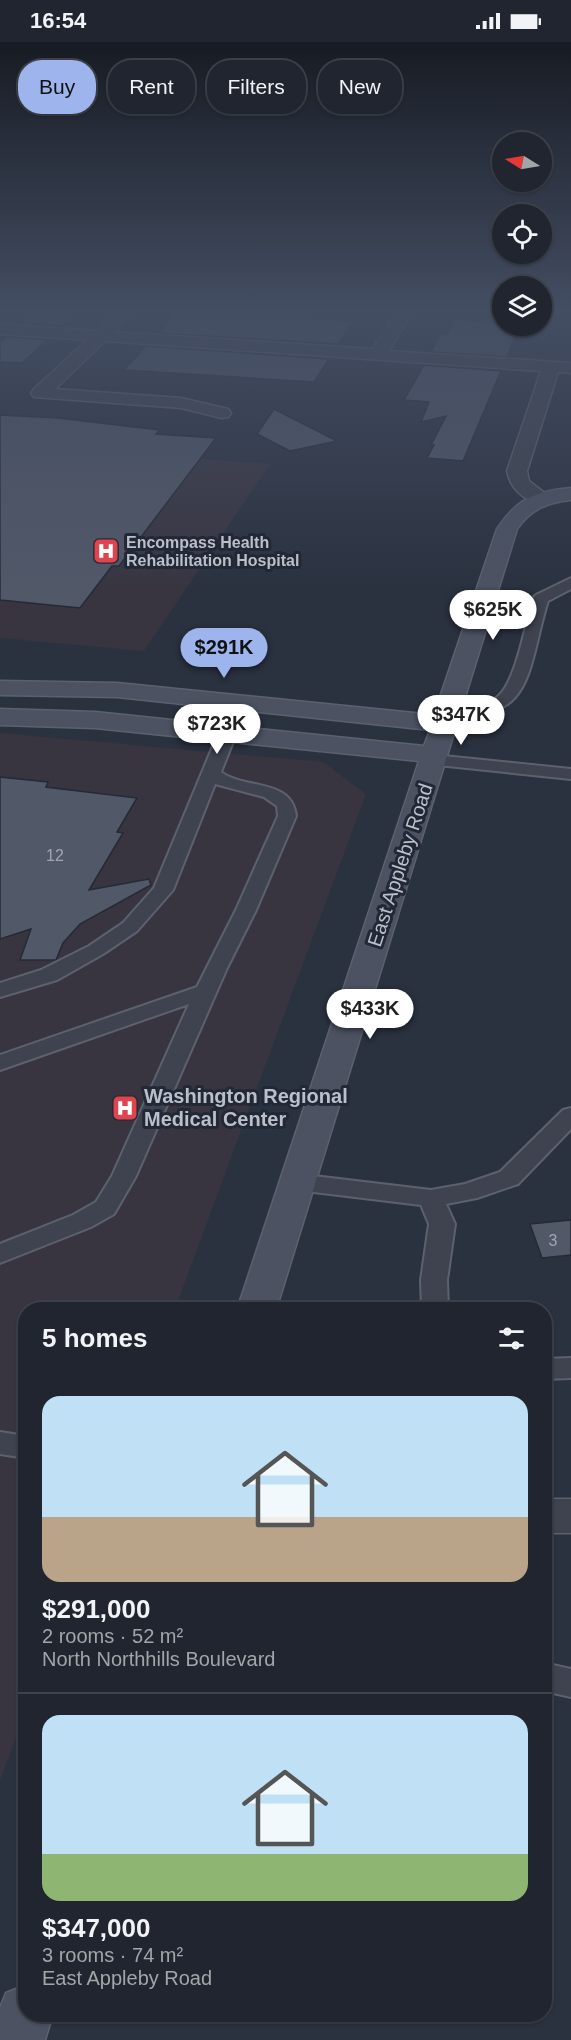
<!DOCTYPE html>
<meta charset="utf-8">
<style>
body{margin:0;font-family:Helvetica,sans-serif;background:#2d313b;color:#f1f3f6;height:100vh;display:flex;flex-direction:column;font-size:22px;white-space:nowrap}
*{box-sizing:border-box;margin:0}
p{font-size:20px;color:#a2a5aa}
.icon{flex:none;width:33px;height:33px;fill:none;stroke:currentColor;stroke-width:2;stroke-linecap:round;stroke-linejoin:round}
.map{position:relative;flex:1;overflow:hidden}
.side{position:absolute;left:18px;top:1260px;width:534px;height:720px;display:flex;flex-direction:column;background:#20252f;border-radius:24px;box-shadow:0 2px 4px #0004,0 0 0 2px #3d424b}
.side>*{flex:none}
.hud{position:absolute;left:18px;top:18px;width:536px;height:54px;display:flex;gap:12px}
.needle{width:39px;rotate:281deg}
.controls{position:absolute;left:492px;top:90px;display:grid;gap:12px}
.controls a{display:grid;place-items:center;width:60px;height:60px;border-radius:50%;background:#20252f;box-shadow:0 2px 4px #0004,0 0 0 2px #3d424b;font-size:30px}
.price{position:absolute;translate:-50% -51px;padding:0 14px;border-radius:21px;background:#fff;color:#222;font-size:20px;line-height:39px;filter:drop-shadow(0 2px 3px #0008)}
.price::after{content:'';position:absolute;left:50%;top:36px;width:18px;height:14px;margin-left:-9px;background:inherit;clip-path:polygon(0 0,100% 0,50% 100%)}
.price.selected{background:#9db4ec;color:#111}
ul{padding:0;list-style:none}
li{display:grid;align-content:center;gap:12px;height:318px;padding:0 24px}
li+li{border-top:2px solid #3d424b}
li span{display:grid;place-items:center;height:186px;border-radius:18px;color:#555}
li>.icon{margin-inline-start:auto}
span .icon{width:108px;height:108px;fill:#fffc;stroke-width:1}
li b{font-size:26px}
h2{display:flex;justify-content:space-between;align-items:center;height:72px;padding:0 24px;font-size:26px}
.chip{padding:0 21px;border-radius:24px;background:#20252f;box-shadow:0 2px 4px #0004,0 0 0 2px #3d424b;font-size:21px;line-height:54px}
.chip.selected{background:#9db4ec;color:#111}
.status{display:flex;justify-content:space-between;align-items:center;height:42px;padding:0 30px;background:#20252f;direction:ltr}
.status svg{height:16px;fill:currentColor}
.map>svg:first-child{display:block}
.medical{fill:#383541}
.building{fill:#515868;stroke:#242a37;stroke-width:1.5}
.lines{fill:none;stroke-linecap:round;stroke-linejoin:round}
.lane-casing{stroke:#5c616d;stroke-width:4}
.street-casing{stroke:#5c616d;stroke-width:3}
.secondary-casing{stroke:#5c616d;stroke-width:3}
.lane{fill:#3e434f;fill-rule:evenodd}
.street{fill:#3e434f;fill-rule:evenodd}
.secondary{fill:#4c5262;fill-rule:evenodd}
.labels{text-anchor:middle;stroke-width:6;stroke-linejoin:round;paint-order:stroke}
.far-poi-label{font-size:16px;font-weight:bold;fill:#bbbfca;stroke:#222835;text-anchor:start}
.number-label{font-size:16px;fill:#a0a5b2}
.street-label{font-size:20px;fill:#bbbfca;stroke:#222835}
.poi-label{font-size:20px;font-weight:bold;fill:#bbbfca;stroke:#222835;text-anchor:start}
</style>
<div class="status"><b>16:54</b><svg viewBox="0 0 49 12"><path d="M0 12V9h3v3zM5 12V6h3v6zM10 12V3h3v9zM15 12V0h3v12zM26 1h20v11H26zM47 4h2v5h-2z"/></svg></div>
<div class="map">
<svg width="571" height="1998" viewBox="0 0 571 1998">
<rect width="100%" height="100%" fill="#2a313f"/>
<path class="medical" d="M0 401 270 422 144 609 0 596Z
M0 691 323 720 366 752 175 1267 26 1268 25 1670 0 1739Z"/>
<path class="building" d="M35 270H78L62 284 22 281Z
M177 270 268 273 353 279 338 302 158 291Z
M454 277 502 281V284H519L507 315 431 310 441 291 447 292Z
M6 295 48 298 22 321 0 320V300Z
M146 304 329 317 314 340 124 328Z
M424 323 501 329 463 419 427 416 434 403H431L446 374 421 380 429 360 404 358Z
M274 367 337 399 290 409 257 392Z
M0 373 58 376 160 388 156 392 216 396 119 524H112L80 566 0 558Z
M0 735 48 740 46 745 137 756 117 790 123 791 89 848 149 837 151 843 80 882 63 901 56 918H20L31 887 0 897Z
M571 1178V1213L542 1216 530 1182Z"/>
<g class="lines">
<g class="lane-casing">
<path id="lane" d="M571 536V547L548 559C528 620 535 689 445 667L442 663 445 659C460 656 476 663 492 658 515 651 526 578 533 556L536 553Z
M227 687 233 688 236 692 221 730C245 748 292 736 296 774L256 868 227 926 136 1134 114 1172 91 1185 0 1221V1202L73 1173 96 1160 112 1134 189 962 0 1028V1013L197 945 236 868 278 774 277 764 264 755 215 742 173 848 137 889 103 912 57 938 0 955V941L41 928 89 904 123 881 154 846 218 692 221 688Z
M434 713 571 727V737L428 722 425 718 428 714Z
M571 1066V1087L518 1142 477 1156 446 1162 455 1182 447 1238 448 1268H422L421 1238 429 1182 421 1163 297 1148 288 1146 285 1140 288 1134 297 1132 431 1148 465 1142 500 1130 563 1068Z
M571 1316V1336L544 1337V1317Z
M0 1390 26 1394V1416L0 1412Z
M544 1621 571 1627V1655L544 1649Z"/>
</g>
<g class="street-casing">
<path id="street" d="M117 270H134L114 290 373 307 396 270H412L389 309 571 321V331L558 330 527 429 529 439 551 456 548 460C529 465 510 447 507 429L541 329 105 299 55 347 181 356 228 367 231 371 228 375 222 376 181 366 34 355 31 351 34 347 87 298 0 292V282L97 289Z
M544 1457H571V1491H544Z"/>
</g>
<g class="secondary-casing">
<path id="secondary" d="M571 446V458C548 460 531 467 517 487L276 1268H237L419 719 95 686 0 683V667L95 670 424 704 430 688 117 655 0 653V639L117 641 434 673 497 487C517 457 535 449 571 446Z
M26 1943V1972H53L45 1998H0V1966L6 1951Z"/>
</g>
<use href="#lane" class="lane"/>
<use href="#street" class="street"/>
<use href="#secondary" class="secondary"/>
</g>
<linearGradient id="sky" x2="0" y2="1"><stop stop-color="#171b23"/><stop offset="0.49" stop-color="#444e63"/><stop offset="1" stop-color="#444e63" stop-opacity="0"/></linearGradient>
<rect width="571" height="549" fill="url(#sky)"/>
<defs>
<g id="hospital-square" transform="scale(1.35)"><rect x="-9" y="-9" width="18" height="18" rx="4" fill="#e0444e" stroke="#222835"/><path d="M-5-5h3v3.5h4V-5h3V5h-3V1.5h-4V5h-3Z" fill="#fff"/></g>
</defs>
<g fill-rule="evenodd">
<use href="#hospital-square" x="106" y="509"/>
<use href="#hospital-square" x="125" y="1066"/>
</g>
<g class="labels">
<g class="far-poi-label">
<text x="126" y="506">Encompass Health<tspan x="126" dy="18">Rehabilitation Hospital</tspan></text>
</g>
<g class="number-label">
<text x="55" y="819">12</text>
<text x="553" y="1204">3</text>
</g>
<g class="street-label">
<text transform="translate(400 823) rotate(-72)" y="7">East Appleby Road</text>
</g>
<g class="poi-label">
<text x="144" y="1061">Washington Regional<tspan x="144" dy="23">Medical Center</tspan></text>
</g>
</g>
</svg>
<div class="controls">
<a><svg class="needle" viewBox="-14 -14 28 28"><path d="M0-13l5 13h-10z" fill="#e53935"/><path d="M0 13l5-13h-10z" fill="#a2a5aa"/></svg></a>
<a><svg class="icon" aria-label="locate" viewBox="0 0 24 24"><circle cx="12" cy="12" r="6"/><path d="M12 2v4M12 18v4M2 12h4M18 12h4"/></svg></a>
<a><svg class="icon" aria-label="layers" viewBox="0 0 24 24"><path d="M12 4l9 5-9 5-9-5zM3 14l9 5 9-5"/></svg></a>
</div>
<b class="price" style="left:493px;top:599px">$625K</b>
<b class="price selected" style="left:224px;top:637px">$291K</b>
<b class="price" style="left:461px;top:704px">$347K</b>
<b class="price" style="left:217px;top:713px">$723K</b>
<b class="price" style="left:370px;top:998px">$433K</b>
<div class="hud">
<a class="chip selected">Buy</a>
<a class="chip">Rent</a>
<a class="chip">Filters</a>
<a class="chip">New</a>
</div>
<section class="side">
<h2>5 homes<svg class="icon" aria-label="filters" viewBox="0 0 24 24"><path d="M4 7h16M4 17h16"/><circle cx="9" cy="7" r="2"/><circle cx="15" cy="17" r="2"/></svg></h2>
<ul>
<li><span style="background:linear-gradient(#bfe0f5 65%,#b9a48a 0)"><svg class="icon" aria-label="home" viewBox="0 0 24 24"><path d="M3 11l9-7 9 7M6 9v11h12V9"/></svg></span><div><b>$291,000</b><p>2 rooms · 52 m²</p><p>North Northhills Boulevard</p></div></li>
<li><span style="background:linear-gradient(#bfe0f5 75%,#8fb573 0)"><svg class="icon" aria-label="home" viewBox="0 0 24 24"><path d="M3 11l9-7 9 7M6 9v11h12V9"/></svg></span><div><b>$347,000</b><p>3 rooms · 74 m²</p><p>East Appleby Road</p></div></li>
</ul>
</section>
</div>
